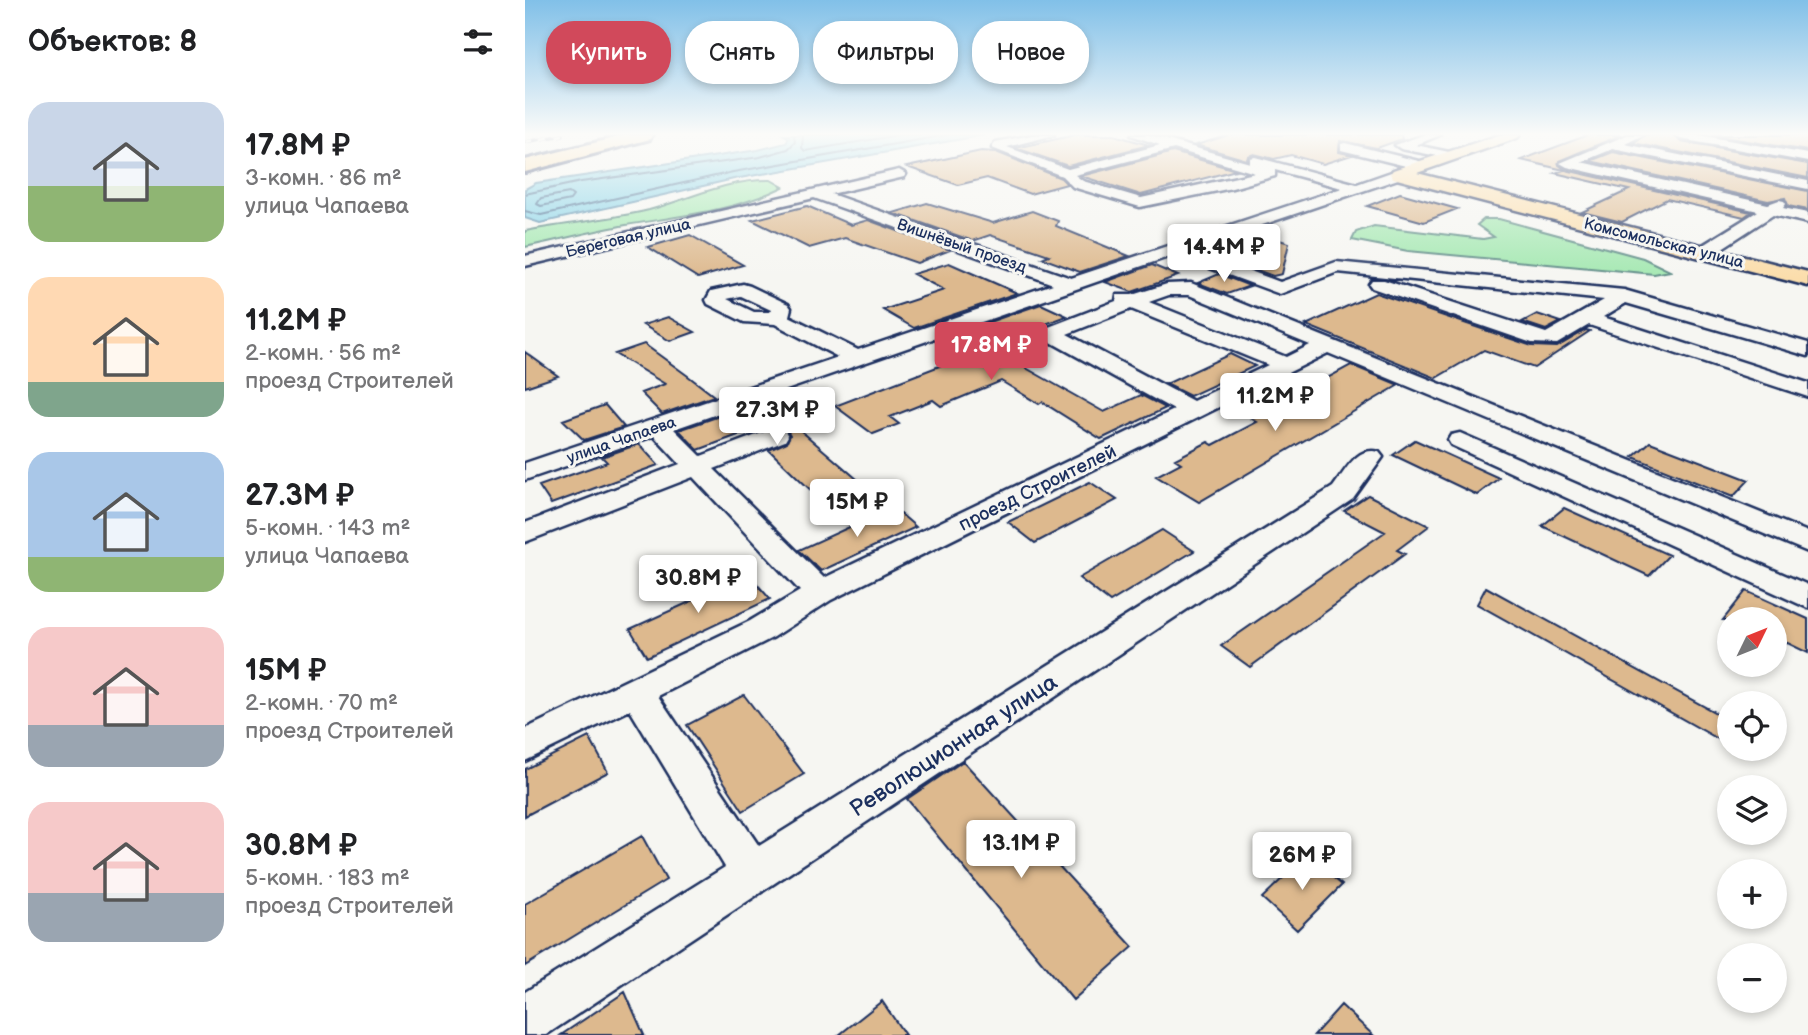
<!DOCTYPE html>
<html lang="ru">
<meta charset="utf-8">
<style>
body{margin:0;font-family:"Balsamiq Sans",sans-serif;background:#f6f6f6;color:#202124;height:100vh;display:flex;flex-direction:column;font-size:26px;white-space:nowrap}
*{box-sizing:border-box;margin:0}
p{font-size:23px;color:#757577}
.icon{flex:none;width:38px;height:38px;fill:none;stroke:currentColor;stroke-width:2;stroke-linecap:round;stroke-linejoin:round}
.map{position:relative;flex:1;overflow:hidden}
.sheet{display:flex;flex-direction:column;background:#fff;width:525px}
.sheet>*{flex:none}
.hud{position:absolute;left:21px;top:21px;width:665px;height:63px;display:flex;gap:14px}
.needle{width:46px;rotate:47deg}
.fabs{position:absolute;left:1192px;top:607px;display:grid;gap:14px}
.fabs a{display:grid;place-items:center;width:70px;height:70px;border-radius:50%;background:#fff;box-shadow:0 4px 10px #0003;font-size:35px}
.price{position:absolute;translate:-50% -60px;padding:0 16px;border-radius:7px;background:#fff;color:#222;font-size:23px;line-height:46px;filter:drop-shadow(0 2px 4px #0008)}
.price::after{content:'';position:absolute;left:50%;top:42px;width:21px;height:16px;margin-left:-10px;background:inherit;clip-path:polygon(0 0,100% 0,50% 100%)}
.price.selected{background:#d1495b;color:#fff}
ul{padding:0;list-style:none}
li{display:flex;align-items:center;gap:21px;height:175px;padding:0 28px}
li span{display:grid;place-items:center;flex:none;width:196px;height:140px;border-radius:21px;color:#555}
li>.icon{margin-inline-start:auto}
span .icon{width:84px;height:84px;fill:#fffc;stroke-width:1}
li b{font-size:30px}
h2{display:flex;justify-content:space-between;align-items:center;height:84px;padding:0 28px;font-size:30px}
.pill{padding:0 24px;border-radius:28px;background:#fff;box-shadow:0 4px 10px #0003;font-size:24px;line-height:63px}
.pill.selected{background:#d1495b;color:#fff}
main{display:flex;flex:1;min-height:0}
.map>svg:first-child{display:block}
.green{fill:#a5e8b2;stroke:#608c88;stroke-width:2}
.water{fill:#87d3e7;stroke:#5c91b0;stroke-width:2}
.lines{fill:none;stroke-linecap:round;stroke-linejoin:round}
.shore{stroke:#467195;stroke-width:2}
.building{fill:#ddb98e;stroke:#1b2f5e;stroke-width:2}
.minor-casing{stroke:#1b2f5e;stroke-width:5}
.major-casing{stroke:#1b2f5e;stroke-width:5}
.highway-casing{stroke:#1b2f5e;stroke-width:6}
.minor{fill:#f6f6f2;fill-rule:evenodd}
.major{fill:#fbddab;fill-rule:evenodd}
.highway{fill:#fbddab;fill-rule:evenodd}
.rail-casing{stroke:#1b2f5e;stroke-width:3.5}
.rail{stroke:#f6f6f2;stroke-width:2.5;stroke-dasharray:8;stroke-linecap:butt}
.labels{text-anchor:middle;stroke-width:6;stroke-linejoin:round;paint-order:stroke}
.far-street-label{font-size:16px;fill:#1b2f5e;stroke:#f6f6f2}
.street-label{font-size:19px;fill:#1b2f5e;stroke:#f6f6f2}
.near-street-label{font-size:23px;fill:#1b2f5e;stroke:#f6f6f2}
</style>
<main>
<section class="sheet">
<h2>Объектов: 8<svg class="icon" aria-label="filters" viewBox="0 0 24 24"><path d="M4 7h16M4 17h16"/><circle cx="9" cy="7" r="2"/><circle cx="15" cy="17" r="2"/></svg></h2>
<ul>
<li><span style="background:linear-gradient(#c9d6e8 60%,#8fb573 0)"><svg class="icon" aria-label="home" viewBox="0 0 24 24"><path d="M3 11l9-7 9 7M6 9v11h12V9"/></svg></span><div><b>17.8M ₽</b><p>3-комн. · 86 m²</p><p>улица Чапаева</p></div></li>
<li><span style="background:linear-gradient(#ffd9b3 75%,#7fa58c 0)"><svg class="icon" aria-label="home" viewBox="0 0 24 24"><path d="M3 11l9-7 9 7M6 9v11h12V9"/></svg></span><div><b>11.2M ₽</b><p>2-комн. · 56 m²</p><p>проезд Строителей</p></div></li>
<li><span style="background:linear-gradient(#a9c7e8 75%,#8fb573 0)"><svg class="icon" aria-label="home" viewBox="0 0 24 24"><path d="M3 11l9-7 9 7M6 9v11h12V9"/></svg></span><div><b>27.3M ₽</b><p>5-комн. · 143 m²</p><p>улица Чапаева</p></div></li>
<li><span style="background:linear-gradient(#f6c9c9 70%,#9aa5b1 0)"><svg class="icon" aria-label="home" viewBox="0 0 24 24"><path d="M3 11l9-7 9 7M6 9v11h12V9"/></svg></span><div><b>15M ₽</b><p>2-комн. · 70 m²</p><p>проезд Строителей</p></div></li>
<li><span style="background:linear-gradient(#f6c9c9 65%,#9aa5b1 0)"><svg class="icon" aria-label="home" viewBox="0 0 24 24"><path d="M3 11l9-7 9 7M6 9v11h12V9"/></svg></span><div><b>30.8M ₽</b><p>5-комн. · 183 m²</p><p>проезд Строителей</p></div></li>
</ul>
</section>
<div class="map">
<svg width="1283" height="1035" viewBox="0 0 1283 1035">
<rect width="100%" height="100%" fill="#f6f6f2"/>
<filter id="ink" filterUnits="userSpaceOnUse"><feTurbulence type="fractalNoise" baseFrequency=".0143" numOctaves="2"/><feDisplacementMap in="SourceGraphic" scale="14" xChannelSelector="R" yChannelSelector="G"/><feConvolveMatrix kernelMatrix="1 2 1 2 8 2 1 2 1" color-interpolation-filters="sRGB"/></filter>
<g filter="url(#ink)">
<path class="green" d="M246 180 258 187C210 211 154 216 101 225 67 231 34 240 0 247V231C41 223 83 220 124 210 164 199 203 179 246 180Z
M959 219H974L1118 258 1145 271 1129 274 883 251 827 240 831 232 849 226 958 239 969 237 952 225Z"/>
<path class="water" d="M259 135H460L209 179 15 223 0 218V189L11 183 233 150 261 143 264 138Z"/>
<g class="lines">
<path class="shore" d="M278 135 277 148 280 151 374 135
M44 193 48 196 45 200 16 206 12 204 16 198Z
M0 194 56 182 235 157 263 149 270 142 269 135
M0 211 16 215 208 172 422 135"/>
</g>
<path class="building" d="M550 135H589L624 145 543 166 491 148Z
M704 135H876L877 139 852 148 815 141 814 152 827 155 798 164 766 155 749 159 729 154 723 156 722 160 671 145Z
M1063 135H1096L1034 161V165L1041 170 1226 212 1219 217 1142 199 1097 222 1057 212 1104 190 1030 173 1039 170 996 160Z
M1120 135H1148L1156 142 1283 164V178L1108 143Z
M1187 135H1283V151Z
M456 151 471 152 536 178 542 184 505 194 462 178 433 185 382 167Z
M648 152 711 170 616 195 556 176Z
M1088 152 1283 191V210L1263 206 1260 198 1243 201 1065 161Z
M875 193 932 209 899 222 842 206Z
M402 203 468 223 507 211 533 221 531 226 604 256 555 272 517 258 524 255 465 235 448 241 368 213Z
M282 206 326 225 343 220 425 250 392 263 320 238 284 248 227 220Z
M165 235 218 265 173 278 123 247Z
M748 238 764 243 757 274 748 276 718 265 726 262 704 254Z
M424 263 492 293 389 328 358 310 419 290 388 274Z
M627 265 653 276 607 292 580 282Z
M694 274 725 286 702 294 673 283Z
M851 293 1007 346 1032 347 1061 330 1065 331 1009 368 959 350 911 378 781 325Z
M516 304 542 316 462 346 464 347 454 356 457 363 468 365 485 359 579 412 616 395 641 408 576 439 517 402 514 404 476 381 416 406 408 400 365 417 374 424 348 434 310 406 438 357 410 341Z
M1012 314 1036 322 1021 330 997 322Z
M143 317 170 332 145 341 118 325Z
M119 344 163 376 189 396 137 414 116 393 140 384 90 354Z
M0 352 33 376 0 387Z
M705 354 730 366 665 396 641 384Z
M826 365 874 385 674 502 631 476 656 463 650 459 683 442 688 445 732 422 727 419Z
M245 404 333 480 293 497 244 450 262 442 265 435 261 428 250 426 227 434 224 431 173 450 154 430 209 411 214 415Z
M80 405 99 427 59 440 38 420Z
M890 440 974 478 952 495 868 455Z
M1125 442 1224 480 1208 497 1108 457Z
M114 444 133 465 26 504 14 486 82 462 77 457Z
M565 482 592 500 510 543 483 522Z
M843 495 904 526 872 550 880 554 725 667 696 646 860 532 819 511Z
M1039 508 1144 555 1124 576 1017 526Z
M364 509H370L391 527 296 571 274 550Z
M637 530 669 551 585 602 554 578Z
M224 575 245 599 122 657 105 629Z
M961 587 1204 720V745L952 604Z
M1221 591 1283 619V653L1250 637V620H1198Z
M219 695 279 774 218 811 162 725Z
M64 737 83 772 0 816V769Z
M438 761 608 947 548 1000 382 799Z
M117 836 141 880 0 966V904Z
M782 855 817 885 772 930 737 898Z
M100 992 119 1035H36Z
M357 1001 380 1035H314Z
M816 1005 848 1035H789Z"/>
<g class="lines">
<g class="minor-casing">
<path id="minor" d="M507 135H529L482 147 543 169 635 145 606 135H624L725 163V158L730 157 832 184 869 171H879V177L666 249 755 282 811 262 1099 290 1283 343V356L1101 303 1078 317 1283 383V397L1064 325 1032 344 1007 343 847 288 844 284 847 280H859L1021 333 1079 300 813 272 755 294 649 255 149 429 176 456 242 431 251 429 260 431 263 436 260 441 189 469 299 578 649 410 524 341 467 363 459 362 456 357 459 352 591 301 592 295H607L642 284 666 283 1283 532V552L803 353 306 600 249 637 133 696 234 846 808 487C821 471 831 446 854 452L858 457 828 499 21 1035H0V992L200 867 105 710 0 761V729L225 621 275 591 168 477 0 542V523L155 464 129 436 0 480V463L313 357 250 324 219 322 183 304 181 300 186 291 218 284 225 286 263 304 266 308 264 316 333 350 528 284 289 198 0 266V256L374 170 381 174 379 177 306 194 546 278 817 188 750 170V176L707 188 615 207 548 187 537 176 467 148 470 142ZM649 149 730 173 616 198 558 181 550 175ZM644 295H664L785 345 761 357 624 302ZM216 296 246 310 245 312H229L202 299ZM606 309 743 365 668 401 542 334Z
M898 135H915L891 145 929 153V159L876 149 870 145Z
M1102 135H1118L1100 144 1283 181V189L1088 149 1056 162 1243 204 1254 200 1259 201 1261 204 1258 208 1283 213V223L1248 215 1185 256H1173L1171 252 1173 248 1233 211 1042 167 1035 163Z
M1150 135H1174L1283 154V162L1156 139Z
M820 143 902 163 904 166 897 170 816 150V144Z
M935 433 1283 585V608L926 445 923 440 926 435Z"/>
</g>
<g class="major-casing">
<path id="major" d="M974 135H995L992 138 892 173 1283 272V286L868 178 865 174 868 170Z"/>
</g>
<g class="highway-casing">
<path id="highway" d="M101 135H127L125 139 0 172V160Z"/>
</g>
<use href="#minor" class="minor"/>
<use href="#major" class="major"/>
<use href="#highway" class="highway"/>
<g class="rail-casing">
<path id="rail" d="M0 142 38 135"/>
</g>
<use href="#rail" class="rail"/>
</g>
</g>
<linearGradient id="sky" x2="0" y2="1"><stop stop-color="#81c0e8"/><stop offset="0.48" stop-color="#fbfbf9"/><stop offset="1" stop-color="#fbfbf9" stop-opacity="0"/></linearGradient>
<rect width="1283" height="279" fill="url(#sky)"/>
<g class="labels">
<g class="far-street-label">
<text transform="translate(103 237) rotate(-13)" y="6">Береговая улица</text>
<text transform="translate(1139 242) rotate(14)" y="6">Комсомольская улица</text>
<text transform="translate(437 245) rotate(19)" y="6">Вишнёвый проезд</text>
<text transform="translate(96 439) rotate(-19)" y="6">улица Чапаева</text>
</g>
<g class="street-label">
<text transform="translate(512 487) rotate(-26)" y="7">проезд Строителей</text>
</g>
<g class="near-street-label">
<text transform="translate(428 745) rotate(-33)" y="8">Революционная улица</text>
</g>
</g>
</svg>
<div class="fabs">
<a><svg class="needle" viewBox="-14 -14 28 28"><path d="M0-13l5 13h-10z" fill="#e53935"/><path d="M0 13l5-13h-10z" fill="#757577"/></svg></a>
<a><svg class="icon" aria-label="locate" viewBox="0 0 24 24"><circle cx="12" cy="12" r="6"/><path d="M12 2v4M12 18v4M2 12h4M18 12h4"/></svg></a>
<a><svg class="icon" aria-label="layers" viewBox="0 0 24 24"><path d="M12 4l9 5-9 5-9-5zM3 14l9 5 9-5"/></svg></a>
<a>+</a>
<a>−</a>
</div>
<b class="price" style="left:699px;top:284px">14.4M ₽</b>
<b class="price selected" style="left:466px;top:382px">17.8M ₽</b>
<b class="price" style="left:750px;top:433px">11.2M ₽</b>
<b class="price" style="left:252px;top:447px">27.3M ₽</b>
<b class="price" style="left:332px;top:539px">15M ₽</b>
<b class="price" style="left:173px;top:615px">30.8M ₽</b>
<b class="price" style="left:496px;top:880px">13.1M ₽</b>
<b class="price" style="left:777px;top:892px">26M ₽</b>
<div class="hud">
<a class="pill selected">Купить</a>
<a class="pill">Снять</a>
<a class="pill">Фильтры</a>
<a class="pill">Новое</a>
</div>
</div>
</main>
